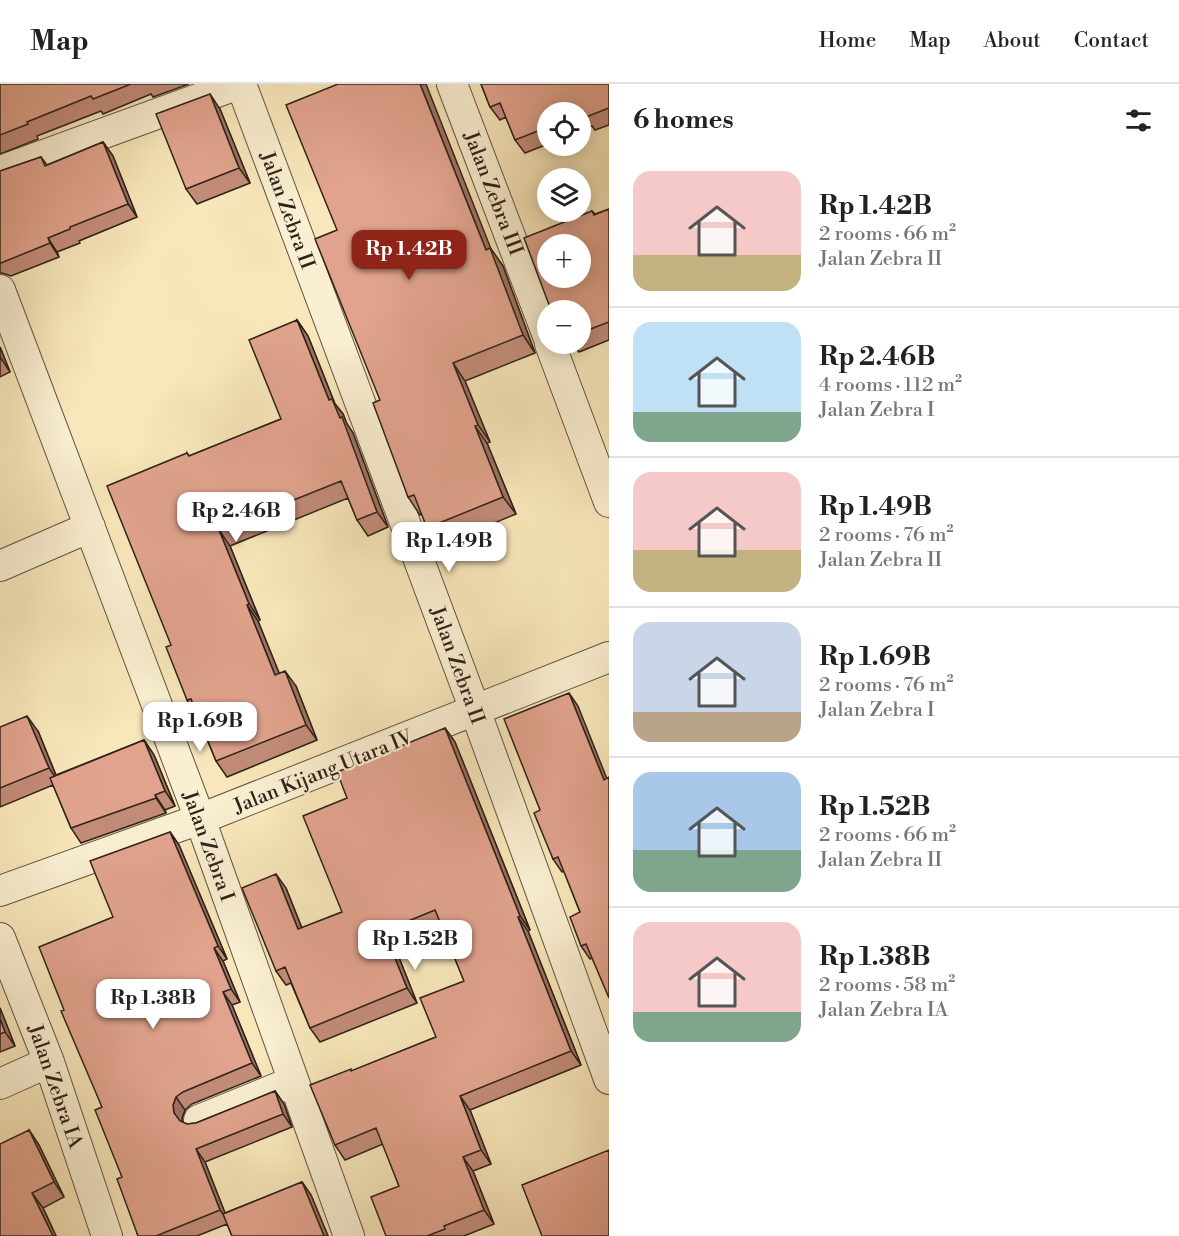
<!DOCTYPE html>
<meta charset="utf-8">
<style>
body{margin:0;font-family:"Libre Bodoni",serif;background:#f2f2f2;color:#222;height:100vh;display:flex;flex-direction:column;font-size:22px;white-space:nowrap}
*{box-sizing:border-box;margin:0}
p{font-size:20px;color:#767676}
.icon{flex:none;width:33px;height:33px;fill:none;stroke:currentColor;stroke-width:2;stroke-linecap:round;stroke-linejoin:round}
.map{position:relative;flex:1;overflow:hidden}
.side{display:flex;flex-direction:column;background:#fff;width:570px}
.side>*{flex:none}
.fabs{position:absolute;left:537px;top:18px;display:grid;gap:12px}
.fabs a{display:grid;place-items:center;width:54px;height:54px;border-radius:50%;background:#fff;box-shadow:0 3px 15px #0003;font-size:30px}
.price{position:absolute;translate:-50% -51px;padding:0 14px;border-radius:12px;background:#fff;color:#222;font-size:20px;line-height:39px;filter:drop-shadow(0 2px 3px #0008)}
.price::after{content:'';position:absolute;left:50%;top:36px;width:18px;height:14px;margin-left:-9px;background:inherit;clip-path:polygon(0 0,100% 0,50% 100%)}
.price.current{background:#8f2418;color:#fff}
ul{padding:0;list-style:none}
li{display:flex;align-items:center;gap:18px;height:150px;padding:0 24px}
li+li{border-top:2px solid #e0e0e0}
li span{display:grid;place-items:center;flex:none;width:168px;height:120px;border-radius:18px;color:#555}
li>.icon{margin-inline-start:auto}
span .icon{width:72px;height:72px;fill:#fffc;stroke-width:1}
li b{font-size:26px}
h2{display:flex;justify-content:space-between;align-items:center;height:72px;padding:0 24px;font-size:26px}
header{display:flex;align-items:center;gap:36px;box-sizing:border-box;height:84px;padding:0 30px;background:#fff;border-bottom:2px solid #e0e0e0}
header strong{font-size:28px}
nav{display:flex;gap:33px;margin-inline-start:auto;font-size:21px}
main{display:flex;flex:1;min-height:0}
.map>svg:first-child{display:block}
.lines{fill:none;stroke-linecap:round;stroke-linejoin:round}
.minor-casing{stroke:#615343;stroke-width:32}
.minor{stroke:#faefd2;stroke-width:30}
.wall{fill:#c28c79;stroke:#2f221b;stroke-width:1.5}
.shaded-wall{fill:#9e7263;stroke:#2f221b;stroke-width:1.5}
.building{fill:#e1a38d;stroke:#2f221b;stroke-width:1.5;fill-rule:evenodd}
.labels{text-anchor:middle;stroke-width:4.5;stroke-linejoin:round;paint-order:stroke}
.street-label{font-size:20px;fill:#2f221b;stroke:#faefd2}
</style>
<header>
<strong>Map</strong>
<nav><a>Home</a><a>Map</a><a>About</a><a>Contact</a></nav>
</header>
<main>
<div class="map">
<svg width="609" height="1152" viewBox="0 0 609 1152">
<rect width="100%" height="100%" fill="#f8e7ba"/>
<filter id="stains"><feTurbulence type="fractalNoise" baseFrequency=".00333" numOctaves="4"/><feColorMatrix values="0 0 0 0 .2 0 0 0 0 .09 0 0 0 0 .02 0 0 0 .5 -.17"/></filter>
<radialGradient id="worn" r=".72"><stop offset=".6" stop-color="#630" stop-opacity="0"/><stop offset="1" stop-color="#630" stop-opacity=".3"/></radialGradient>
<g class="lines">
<g class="minor-casing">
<path id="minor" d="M241 0 475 626 609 995
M452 0 548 252
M0 87 239 0
M0 206 200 735 349 1152
M550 260 609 418
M0 482 90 443
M0 807 200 735 609 573
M0 854 49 978 107 1152
M0 1000 49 978
M199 1036 292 998"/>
</g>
<use href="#minor" class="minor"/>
</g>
<path class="wall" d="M0 0H189L153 13 151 10 103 30 101 27 37 52 38 55 0 70Z
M481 0H609V41L595 46 592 42 580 46V28H548V60L525 69 515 56 506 33 500 36 490 23Z
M220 25 250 99 197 120 186 105Z
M103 58 113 72 137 133 79 157 80 159 57 168 59 173 11 192 2 189H0V87L41 73 47 81Z
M609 125V256L579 268 573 260H580V226L592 127 595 130Z
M491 165 503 182 535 269 465 297 490 358 487 359 516 430 440 461 427 444 422 430 420 431 408 413 380 316Z
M297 236 308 252 335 320 343 330 347 340 353 349 388 443 368 452 357 436 348 414 230 462 260 536 258 537 279 589 296 602 317 656 227 693 216 677 197 631 187 616V369L189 372 281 335Z
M0 263 10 288 0 293Z
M578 622 592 874 590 875 581 862 580 828 564 787 562 788 553 775 540 726Z
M0 643 38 647 56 691 144 656 154 671 175 722 165 726 166 729 81 759 71 744 53 701 0 723Z
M445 644 455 658 530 846 528 847 581 981 470 1026 491 1080 473 1087 494 1140 464 1152H386L399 1102 383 1060 345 1076 335 1061 352 987 436 953 464 897 442 842 394 861 417 919 320 958 310 944 291 899 286 901 276 887 286 804 302 844 342 828 347 714Z
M170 748 179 761 227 875 223 877 240 918 232 921 261 992 192 1020 185 1026 182 1034V1038L187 1040 196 1039 275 1007 284 1020 292 1043 205 1078 225 1129 302 1098 311 1111 328 1152H232L227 1140 197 1152H138L122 1093 102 1023 64 926 113 833Z
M0 924 15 962 0 968Z
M29 1046 39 1061 64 1113 43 1124 56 1152H0Z"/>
<path class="shaded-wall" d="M420 0H426L491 165 503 182 535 269 523 251 486 166Z
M210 10 220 25 250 99 239 84Z
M103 58 113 72 137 133 128 120Z
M48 154 57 168 59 173 50 159Z
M297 236 308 252 335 320 343 330 347 340 353 349 388 443 377 428 340 334 329 316Z
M0 263 10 288 0 273Z
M453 279 465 297 490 358 478 341Z
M475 342 487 359 516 430 503 413Z
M219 446 230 462 260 536 249 520Z
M247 521 258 537 286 606 275 591Z
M285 587 296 602 317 656 306 641Z
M569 609 578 622 609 700 604 696Z
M27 632 38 647 59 699 49 684Z
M445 644 455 658 530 846 520 832Z
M144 656 154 671 175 722 165 707Z
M155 711 165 726 166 729 156 714Z
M170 748 179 761 227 875 218 862Z
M276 790 286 804 308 860 298 845Z
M518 833 528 847 581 981 571 967Z
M384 847 394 861 417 919 407 904Z
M214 864 223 877 240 918 231 905Z
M223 908 232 921 261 992 252 979Z
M0 924 15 962 5 948 0 935Z
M275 1007 284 1020 292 1043 283 1030Z
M460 1012 470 1026 491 1080 481 1066Z
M176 1013 185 1026 182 1034 183 1042 174 1029 173 1021Z
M29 1046 39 1061 64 1113 54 1098Z
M196 1065 205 1078 229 1139 220 1126Z
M463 1073 473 1087 494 1140 484 1126Z
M302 1098 311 1111 328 1152H324Z
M32 1109 43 1124 56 1152H53Z"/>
<path class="building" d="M0 0H131L93 15 91 12 27 38 28 40 0 51Z
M338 0H420L486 166 490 164 523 251 453 279 478 341 475 342 503 413 427 444 414 411 408 413 373 319 380 316 315 155 337 146 286 21Z
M481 0H609V24L586 33 584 28 580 29V28H548V43L515 56 500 19 490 23Z
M210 10 239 84 186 105 156 30Z
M103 58 128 120 70 143V145L48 154 50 159 1 179H0V87L41 73 45 82Z
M609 125V238L580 249V226H551L524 154 592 127 594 131ZM548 160H580V194H548Z
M297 236 329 316 332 315 340 334 342 333 377 428 357 436 341 397 219 446 249 520 247 521 275 591 285 587 306 641 216 677 191 615 187 616 166 563 171 561 107 402 187 369 189 372 281 335 249 256Z
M569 609 604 696 609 693V914L586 860 581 862 570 833 580 828 558 773 553 775 534 729 540 726 504 635Z
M27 632 49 684 0 704V643Z
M445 644 520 832 518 833 571 967 460 1012 481 1066 463 1073 484 1126 444 1142 445 1145 427 1152H386L371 1113 399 1102 376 1044 335 1061 310 1001 351 985V987L436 953 420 914 464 897 435 826 384 847 407 904 310 944 285 883 276 887 242 804 276 790 298 845 342 828 303 732 347 714 337 688Z
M144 656 165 707 155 711 156 714 71 744 50 694Z
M170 748 218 862 214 864 231 905 223 908 252 979 183 1008 176 1013 173 1021 174 1029 180 1037 187 1040 196 1039 275 1007 283 1030 196 1065 220 1126 156 1152H138L117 1095 122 1093 95 1026 102 1023 61 927 64 926 39 863 113 833 90 777Z
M0 935 5 948 0 950Z
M29 1046 54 1098 32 1109 53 1152H0V1060Z
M609 1066V1152H542L522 1101Z
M302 1098 324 1152H232L223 1130Z"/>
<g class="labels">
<g class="street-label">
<text transform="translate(494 109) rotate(69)" y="7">Jalan Zebra III</text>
<text transform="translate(288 126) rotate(70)" y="7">Jalan Zebra II</text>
<text transform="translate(458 581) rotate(70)" y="7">Jalan Zebra II</text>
<text transform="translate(323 687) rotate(-22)" y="7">Jalan Kijang Utara IV</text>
<text transform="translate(209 762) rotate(70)" y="7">Jalan Zebra I</text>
<text transform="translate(56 1002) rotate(71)" y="7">Jalan Zebra IA</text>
</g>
</g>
<rect width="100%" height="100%" filter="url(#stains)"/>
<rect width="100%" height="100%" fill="url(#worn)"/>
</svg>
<div class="fabs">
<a><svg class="icon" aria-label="locate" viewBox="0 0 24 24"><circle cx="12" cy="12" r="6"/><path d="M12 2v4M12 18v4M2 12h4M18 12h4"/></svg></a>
<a><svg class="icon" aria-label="layers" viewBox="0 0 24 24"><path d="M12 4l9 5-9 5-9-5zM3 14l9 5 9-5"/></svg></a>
<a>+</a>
<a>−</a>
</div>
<b class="price current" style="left:409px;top:197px">Rp 1.42B</b>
<b class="price" style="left:236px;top:459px">Rp 2.46B</b>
<b class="price" style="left:449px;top:489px">Rp 1.49B</b>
<b class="price" style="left:200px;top:669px">Rp 1.69B</b>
<b class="price" style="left:415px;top:887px">Rp 1.52B</b>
<b class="price" style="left:153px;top:946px">Rp 1.38B</b>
</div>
<section class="side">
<h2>6 homes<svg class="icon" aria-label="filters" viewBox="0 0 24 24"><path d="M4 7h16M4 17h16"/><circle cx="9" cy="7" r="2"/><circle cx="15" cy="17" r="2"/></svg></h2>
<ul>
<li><span style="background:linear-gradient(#f6c9c9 70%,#c2b280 0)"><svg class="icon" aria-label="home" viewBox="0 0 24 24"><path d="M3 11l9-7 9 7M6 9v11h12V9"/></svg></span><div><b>Rp 1.42B</b><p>2 rooms · 66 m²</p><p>Jalan Zebra II</p></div></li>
<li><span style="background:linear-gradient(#bfe0f5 75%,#7fa58c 0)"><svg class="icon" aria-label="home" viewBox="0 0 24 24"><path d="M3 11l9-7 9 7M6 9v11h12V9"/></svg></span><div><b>Rp 2.46B</b><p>4 rooms · 112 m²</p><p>Jalan Zebra I</p></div></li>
<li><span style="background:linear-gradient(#f6c9c9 65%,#c2b280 0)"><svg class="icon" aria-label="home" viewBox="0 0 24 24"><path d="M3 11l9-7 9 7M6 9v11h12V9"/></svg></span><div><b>Rp 1.49B</b><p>2 rooms · 76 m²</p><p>Jalan Zebra II</p></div></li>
<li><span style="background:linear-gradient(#c9d6e8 75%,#b9a48a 0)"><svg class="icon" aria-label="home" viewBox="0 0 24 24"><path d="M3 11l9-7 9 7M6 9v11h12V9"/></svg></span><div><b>Rp 1.69B</b><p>2 rooms · 76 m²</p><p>Jalan Zebra I</p></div></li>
<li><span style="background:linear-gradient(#a9c7e8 65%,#7fa58c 0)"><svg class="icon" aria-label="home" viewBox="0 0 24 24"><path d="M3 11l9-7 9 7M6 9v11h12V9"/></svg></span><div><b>Rp 1.52B</b><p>2 rooms · 66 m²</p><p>Jalan Zebra II</p></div></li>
<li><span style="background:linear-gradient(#f6c9c9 75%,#7fa58c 0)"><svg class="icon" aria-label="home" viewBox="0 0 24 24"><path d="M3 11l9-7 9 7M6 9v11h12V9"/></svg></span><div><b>Rp 1.38B</b><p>2 rooms · 58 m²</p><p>Jalan Zebra IA</p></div></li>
</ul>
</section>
</main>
